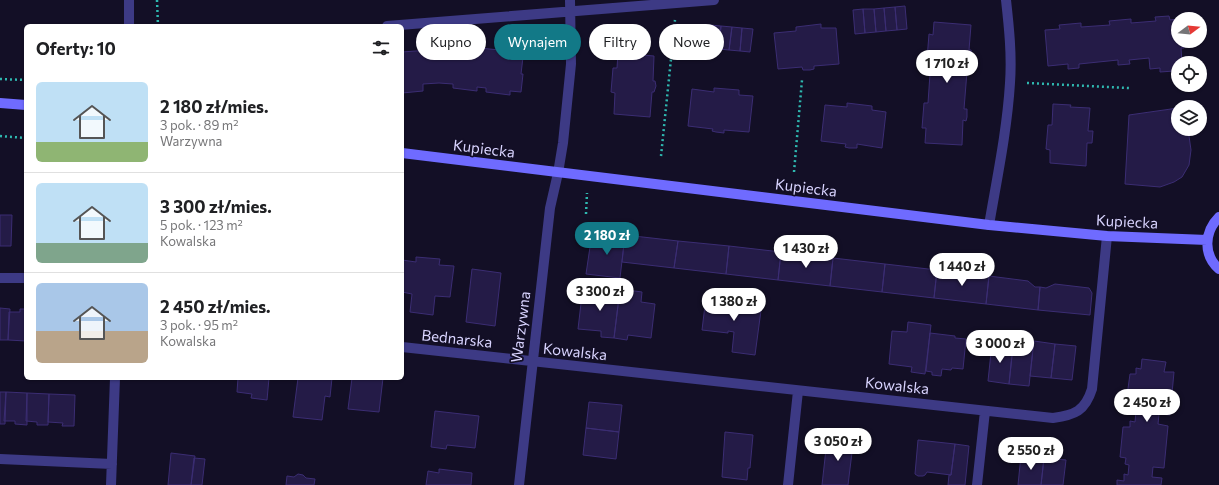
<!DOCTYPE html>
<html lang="pl">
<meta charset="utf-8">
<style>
body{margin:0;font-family:Commissioner,sans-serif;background:#f2f2f2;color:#202124;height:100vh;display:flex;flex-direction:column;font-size:15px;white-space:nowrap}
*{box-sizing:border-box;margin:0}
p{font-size:13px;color:#757577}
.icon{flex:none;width:22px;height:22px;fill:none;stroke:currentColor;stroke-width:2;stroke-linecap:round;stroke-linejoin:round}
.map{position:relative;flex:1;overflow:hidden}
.side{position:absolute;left:24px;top:24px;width:380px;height:356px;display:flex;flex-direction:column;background:#fff;border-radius:6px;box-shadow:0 1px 3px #0004}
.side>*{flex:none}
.guide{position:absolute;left:416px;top:24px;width:380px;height:36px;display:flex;gap:8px}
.needle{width:26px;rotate:74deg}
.fabs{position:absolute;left:1171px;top:12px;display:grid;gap:8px}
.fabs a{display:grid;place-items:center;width:36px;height:36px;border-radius:50%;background:#fff;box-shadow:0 1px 3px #0004;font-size:20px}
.price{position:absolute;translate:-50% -34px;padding:0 9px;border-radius:14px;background:#fff;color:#222;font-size:13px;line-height:26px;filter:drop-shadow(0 1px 2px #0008)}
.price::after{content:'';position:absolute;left:50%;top:24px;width:12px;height:9px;margin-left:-6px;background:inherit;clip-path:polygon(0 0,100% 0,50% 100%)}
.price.current{background:#127987;color:#fff}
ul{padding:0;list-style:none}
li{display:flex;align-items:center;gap:12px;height:100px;padding:0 12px}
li+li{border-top:1px solid #e0e0e0}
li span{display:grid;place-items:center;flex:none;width:112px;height:80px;border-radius:6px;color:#555}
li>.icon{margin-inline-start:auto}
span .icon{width:48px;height:48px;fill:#fffc;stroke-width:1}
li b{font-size:17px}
h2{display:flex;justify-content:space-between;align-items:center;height:48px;padding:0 12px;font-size:17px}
.chip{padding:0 14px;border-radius:18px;background:#fff;box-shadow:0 1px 3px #0004;font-size:14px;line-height:36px}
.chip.current{background:#127987;color:#fff}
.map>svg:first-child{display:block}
.building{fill:#241b47;stroke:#3b2d73}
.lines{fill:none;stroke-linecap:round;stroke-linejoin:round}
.path{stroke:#2fb8b0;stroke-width:2.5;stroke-dasharray:2 3;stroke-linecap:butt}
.street{stroke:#3d3a85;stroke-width:10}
.secondary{stroke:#6f6bff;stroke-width:10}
.labels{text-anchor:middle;stroke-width:3.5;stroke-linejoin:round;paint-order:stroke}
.street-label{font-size:15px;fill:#d9d4ff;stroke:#130f26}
</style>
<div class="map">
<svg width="1219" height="485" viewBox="0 0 1219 485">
<rect width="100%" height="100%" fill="#130f26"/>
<path class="building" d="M905 6 907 29 897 30 895 7Z
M895 7 897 30 886 31 884 8Z
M884 8 886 31 876 32 874 9Z
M863 9 865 33 855 34 853 10Z
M863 9H874L876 32 865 33Z
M1169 16 1170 20 1178 19V41H1184V48H1181L1182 63H1178V66L1174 67V71L1160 72V68L1150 69 1149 58 1129 60 1130 64 1118 65V60L1079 64V68L1068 69V64L1048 66 1045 30 1060 29 1059 25 1081 23V27L1110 25 1109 21 1131 19V23L1156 21 1155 17Z
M934 22 971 25 969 50H971L972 55 971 59H968L964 109H967V117L966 121 963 120 962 145 925 143 926 128H922L924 103H928L931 59H927L929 34 933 35Z
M821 24V28H836L839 64 814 66V69L810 70H803L802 67 778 69 774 33 796 31V27Z
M710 25 721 26 718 52 708 51Z
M678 26 689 27 687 49 676 48Z
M721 26 732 27 729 50 719 49Z
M689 27 700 28 697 50 687 49Z
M732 27 742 28 740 51 729 50Z
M700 28 710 29 708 51 697 50Z
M742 28 753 29 750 52 740 51Z
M443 46 470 50V47L509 51 508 55 523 57 521 74H523L521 92 510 91V95L486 92V88L477 87V91L453 88V84L439 83 423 84V91L402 93V52L429 50 430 58 443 57Z
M618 53 654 56 653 81H655L656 86 654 92H652L650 117 614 114 615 93 611 92 613 68H617Z
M714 88 739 90V95L753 96 749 132 724 130V133L716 132 712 131 713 129 688 126 692 89 714 92Z
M847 103 872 106V110L886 112 882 148 857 144V148H849L845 147 846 144 821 141 825 105 847 107Z
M1053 104 1071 105 1070 107 1090 108 1088 131H1093L1092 143H1087L1086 166 1050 163V150L1046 149 1048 125H1052Z
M1178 108V129H1188L1191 150 1189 165 1182 177 1174 182 1160 187 1125 184 1129 115Z
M0 215H12L11 246H0Z
M605 233 625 235 620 278 586 274 590 247Z
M625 235 678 241 674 268 622 262Z
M678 241 729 246 726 274 674 268Z
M729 246 781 252 778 280 726 274Z
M781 252 833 258 830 286 778 280Z
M416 257 440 259 439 265 454 266 450 297 435 296 433 315 410 312 412 294 402 292V260L416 262Z
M833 258 885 264 882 292 830 286Z
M885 264 937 270 934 298 882 292Z
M472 269 501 273 495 326 466 322Z
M937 270 989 276 986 304 934 298Z
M989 276 1028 281 1035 287H1040L1038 310 986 304Z
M1055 284 1089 288 1092 293 1090 315 1038 310 1040 287 1046 288Z
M598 287 620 289 614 338 601 337V331L578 329 582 295 597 297Z
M620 289 642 292 641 302 655 304 651 338 628 335 627 340 614 338Z
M706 297 762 303 755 355 732 352 734 332 728 331V333L702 330Z
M0 308 10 309 8 340H0Z
M20 309H26V341L8 340 9 312H20Z
M908 322 931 325 925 374 911 372 912 367 889 364 892 331 907 332Z
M930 333 955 336V338L966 339 963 369 952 368 951 370 942 369 941 376 932 375V372L926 371Z
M1034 341 1055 344 1051 378 1030 376Z
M992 343 1013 346 1009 384 988 381Z
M1055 344 1076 346 1072 380 1051 378Z
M1013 346 1033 348 1029 386 1009 384Z
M1142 359 1166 362 1164 372H1174L1170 415 1159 414 1158 424 1168 426 1164 468 1153 467 1152 477 1162 478 1161 485H1117V480L1124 481V474L1128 475 1129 465 1125 464 1126 458 1120 457 1123 427H1130V421L1135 422 1136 411H1131L1132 404 1126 403 1130 374H1136V368L1141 369Z
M238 378H269L267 400 251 398 252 394 237 392Z
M298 378H332L330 397 325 396 322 420 293 417Z
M352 378H383L379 412 348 409Z
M0 392H6L5 424H0Z
M6 392 27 393V425L15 424V421H4Z
M27 393 49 394 48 425H37V422L26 421Z
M49 394 75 395 74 426H62L63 423 48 422Z
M589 402 622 405 619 432 586 428Z
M435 411 479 416 475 448 447 445 446 449 431 447Z
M586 428 619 432 616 459 583 455Z
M725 432 753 435 750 468H748L747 480 722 477Z
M846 435 854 436 848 485H822L827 440 842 442 843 438Z
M918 440 955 444 951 475 927 472 925 475 923 476H918L915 474Z
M955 444 969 446 965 485H948L949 475H951Z
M171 453 195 456 191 485H168Z
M1021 455 1044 458 1041 485H1018Z
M194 458 205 459 202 485H191Z
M1044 458 1066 460 1063 485H1041Z
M439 469 472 473 471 485H426L428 471 439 473Z
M298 474 303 475 306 478 315 479 314 485H286L287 476 294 477Z"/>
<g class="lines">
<path class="path" d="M157 0 158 26
M0 79 26 80
M1027 83 1129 88
M0 136 26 138
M661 156 675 20
M794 172 802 80
M586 214 587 193"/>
<path class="street" d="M129 0V26
M387 26 714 0
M989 225C997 178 1007 131 1010 83 1012 55 1009 27 1006 0
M0 278H26
M402 347 1053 418C1075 415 1085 411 1092 389L1107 236
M0 459 112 464
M111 485 115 378
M519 485 550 208 558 173 563 143 571 64 570 0
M788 485 798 391
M977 485 985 411"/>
<path class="secondary" d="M0 103 26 105
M402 153 989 225 1107 236 1207 240
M1219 217C1204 232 1203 255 1219 269"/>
</g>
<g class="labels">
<g class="street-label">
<text transform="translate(484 149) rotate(7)" y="5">Kupiecka</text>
<text transform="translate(806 188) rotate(7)" y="5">Kupiecka</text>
<text transform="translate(1127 222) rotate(3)" y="5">Kupiecka</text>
<text transform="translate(521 327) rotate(-83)" y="5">Warzywna</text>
<text transform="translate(457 339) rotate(6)" y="5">Bednarska</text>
<text transform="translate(575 352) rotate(6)" y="5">Kowalska</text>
<text transform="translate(897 386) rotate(6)" y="5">Kowalska</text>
</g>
</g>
</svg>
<div class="fabs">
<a><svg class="needle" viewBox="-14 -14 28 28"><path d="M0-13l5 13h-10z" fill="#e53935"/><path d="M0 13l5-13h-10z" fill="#757577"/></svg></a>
<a><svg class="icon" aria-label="locate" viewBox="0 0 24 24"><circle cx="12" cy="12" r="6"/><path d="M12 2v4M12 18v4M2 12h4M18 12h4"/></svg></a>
<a><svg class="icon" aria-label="layers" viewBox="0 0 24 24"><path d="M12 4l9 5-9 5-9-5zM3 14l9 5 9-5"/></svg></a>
</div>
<b class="price" style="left:947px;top:84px">1 710 zł</b>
<b class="price current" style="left:607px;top:256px">2 180 zł</b>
<b class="price" style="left:806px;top:269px">1 430 zł</b>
<b class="price" style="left:962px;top:287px">1 440 zł</b>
<b class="price" style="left:600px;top:312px">3 300 zł</b>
<b class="price" style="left:734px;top:322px">1 380 zł</b>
<b class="price" style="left:1000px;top:364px">3 000 zł</b>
<b class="price" style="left:1147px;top:423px">2 450 zł</b>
<b class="price" style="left:838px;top:462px">3 050 zł</b>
<b class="price" style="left:1031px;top:471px">2 550 zł</b>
<div class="guide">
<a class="chip">Kupno</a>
<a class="chip current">Wynajem</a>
<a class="chip">Filtry</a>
<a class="chip">Nowe</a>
</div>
<section class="side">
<h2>Oferty: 10<svg class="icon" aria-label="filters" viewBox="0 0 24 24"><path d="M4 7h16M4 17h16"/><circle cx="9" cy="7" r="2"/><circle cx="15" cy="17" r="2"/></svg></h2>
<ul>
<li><span style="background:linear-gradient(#bfe0f5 75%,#8fb573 0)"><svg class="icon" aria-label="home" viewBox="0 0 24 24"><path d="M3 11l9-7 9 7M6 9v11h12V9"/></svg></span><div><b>2 180 zł/mies.</b><p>3 pok. · 89 m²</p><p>Warzywna</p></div></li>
<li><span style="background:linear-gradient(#bfe0f5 75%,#7fa58c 0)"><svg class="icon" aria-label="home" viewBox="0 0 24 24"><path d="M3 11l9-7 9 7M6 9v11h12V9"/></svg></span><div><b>3 300 zł/mies.</b><p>5 pok. · 123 m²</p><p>Kowalska</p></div></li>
<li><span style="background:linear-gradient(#a9c7e8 60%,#b9a48a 0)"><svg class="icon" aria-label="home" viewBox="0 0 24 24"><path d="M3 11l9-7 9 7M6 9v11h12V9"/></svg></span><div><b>2 450 zł/mies.</b><p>3 pok. · 95 m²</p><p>Kowalska</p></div></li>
</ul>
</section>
</div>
